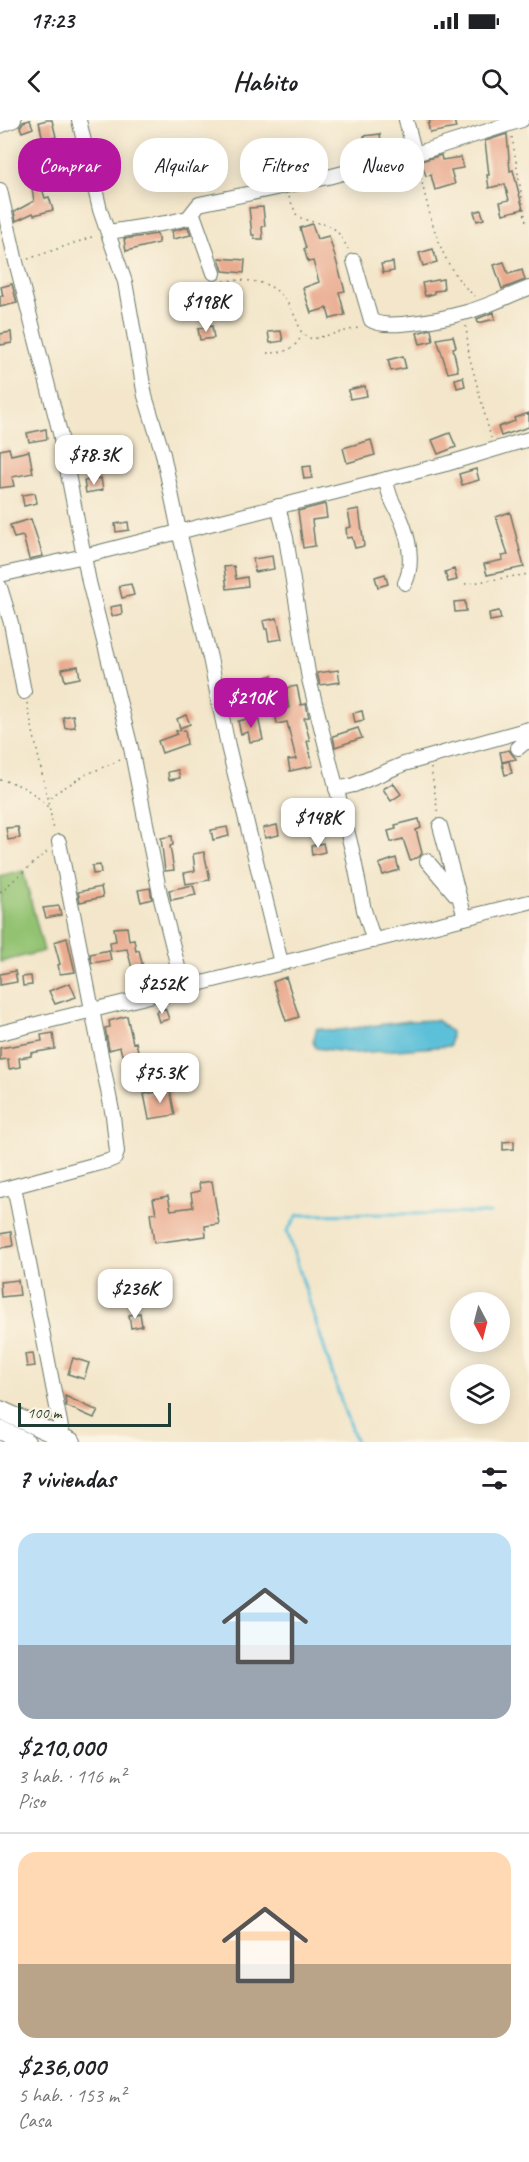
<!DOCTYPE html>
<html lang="es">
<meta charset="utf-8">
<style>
body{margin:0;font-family:Caveat,sans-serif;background:#f2f2f2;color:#202124;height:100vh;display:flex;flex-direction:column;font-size:22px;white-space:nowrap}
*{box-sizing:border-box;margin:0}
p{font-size:20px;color:#757577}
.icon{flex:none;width:33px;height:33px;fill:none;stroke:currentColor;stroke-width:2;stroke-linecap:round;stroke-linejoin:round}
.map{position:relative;height:1322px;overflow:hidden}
.side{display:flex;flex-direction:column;background:#fff;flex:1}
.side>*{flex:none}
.guide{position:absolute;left:18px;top:18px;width:494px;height:54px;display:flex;gap:12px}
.needle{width:39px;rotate:173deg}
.controls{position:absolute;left:450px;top:1172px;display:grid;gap:12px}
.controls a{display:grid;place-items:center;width:60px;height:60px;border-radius:50%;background:#fff;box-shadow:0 3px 15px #0003;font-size:30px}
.scale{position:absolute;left:18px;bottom:15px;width:153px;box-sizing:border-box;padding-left:6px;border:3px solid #1f3d34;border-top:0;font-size:16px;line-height:21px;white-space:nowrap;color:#1f3d34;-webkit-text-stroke:4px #fcf5e5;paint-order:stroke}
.price{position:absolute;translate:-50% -51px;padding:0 14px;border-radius:12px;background:#fff;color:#222;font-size:20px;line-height:39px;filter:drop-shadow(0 2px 3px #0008)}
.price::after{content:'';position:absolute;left:50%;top:36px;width:18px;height:14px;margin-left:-9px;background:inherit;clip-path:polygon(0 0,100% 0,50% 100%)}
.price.selected{background:#b5179e;color:#fff}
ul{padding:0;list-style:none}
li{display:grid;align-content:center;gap:12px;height:318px;padding:0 18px}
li+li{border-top:2px solid #e0e0e0}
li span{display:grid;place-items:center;height:186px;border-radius:18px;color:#555}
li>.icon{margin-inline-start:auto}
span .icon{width:108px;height:108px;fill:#fffc;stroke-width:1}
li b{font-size:26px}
h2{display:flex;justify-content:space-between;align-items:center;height:72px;padding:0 18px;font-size:26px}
.tag{padding:0 21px;border-radius:24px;background:#fff;box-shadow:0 3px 15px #0003;font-size:21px;line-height:54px}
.tag.selected{background:#b5179e;color:#fff}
.status{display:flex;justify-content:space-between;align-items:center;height:42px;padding:0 30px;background:#fff;direction:ltr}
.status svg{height:16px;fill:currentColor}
header{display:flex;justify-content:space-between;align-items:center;height:78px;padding:0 18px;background:#fff;font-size:27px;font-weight:600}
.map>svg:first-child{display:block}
.green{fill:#93c372;stroke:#598053;stroke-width:1.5}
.water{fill:#5bc0d9;stroke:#3d7e86;stroke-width:1.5}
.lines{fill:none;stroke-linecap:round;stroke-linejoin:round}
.stream{stroke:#5bc0d9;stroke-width:3}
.building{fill:#eaac90}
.minor-casing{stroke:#697868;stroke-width:16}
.major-casing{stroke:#697868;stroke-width:20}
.path{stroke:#697868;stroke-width:1.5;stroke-dasharray:1.5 4.5;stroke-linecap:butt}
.minor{stroke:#fff;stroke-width:14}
.major{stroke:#fff;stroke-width:18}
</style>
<div class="status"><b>17:23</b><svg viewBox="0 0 49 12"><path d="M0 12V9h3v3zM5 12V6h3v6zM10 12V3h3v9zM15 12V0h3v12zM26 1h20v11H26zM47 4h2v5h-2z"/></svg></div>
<header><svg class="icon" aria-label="back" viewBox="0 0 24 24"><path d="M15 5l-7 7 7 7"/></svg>Habito<svg class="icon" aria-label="search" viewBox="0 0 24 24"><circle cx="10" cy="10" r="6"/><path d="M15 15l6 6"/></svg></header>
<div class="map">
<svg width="529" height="1322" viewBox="0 0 529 1322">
<rect width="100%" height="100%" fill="#fcf5e5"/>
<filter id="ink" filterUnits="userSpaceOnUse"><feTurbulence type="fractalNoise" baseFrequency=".0167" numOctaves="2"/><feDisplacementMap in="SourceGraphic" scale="12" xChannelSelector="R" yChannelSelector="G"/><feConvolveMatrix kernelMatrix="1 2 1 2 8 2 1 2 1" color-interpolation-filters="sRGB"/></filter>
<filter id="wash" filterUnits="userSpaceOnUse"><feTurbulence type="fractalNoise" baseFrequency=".008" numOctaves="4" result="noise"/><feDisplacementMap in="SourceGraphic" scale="24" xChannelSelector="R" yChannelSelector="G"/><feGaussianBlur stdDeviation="1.35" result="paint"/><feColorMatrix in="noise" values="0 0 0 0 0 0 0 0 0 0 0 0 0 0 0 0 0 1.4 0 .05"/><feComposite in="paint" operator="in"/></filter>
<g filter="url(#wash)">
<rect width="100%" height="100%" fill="#f3e6ca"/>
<path class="green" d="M23 751 44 831 0 842V757Z"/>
<path class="water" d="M437 900 451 912 450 926 355 933 316 928 313 922 317 908 332 911 409 901Z"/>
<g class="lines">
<path class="stream" d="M356 1322 343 1287 287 1111 298 1095 490 1093"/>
</g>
<g id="blocks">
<path class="building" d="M30 0 33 8 22 12 20 7 23 2Z
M47 0H52L56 17 43 20 39 2Z
M429 0H454L456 8 430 13 428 4 430 3Z
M380 14 382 28 366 31 364 16Z
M507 14 510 51 513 50 523 89 503 94 500 82 509 80 505 64 489 68 487 55H489L485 21Z
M441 35 442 40 461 37 463 48 451 50 455 64 435 70 431 55 426 56 421 41Z
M43 53 44 61 40 62 45 78 49 77 53 90 34 95 33 93 16 101 14 92 34 81 30 56Z
M263 87 265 106 262 107 263 119H255L254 115H252L249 88Z
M481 90 484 99 477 101 474 92Z
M312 104 317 119 329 116 345 171 339 172 345 195 330 199 327 188 311 193 303 168 319 162 313 141 308 142 304 129 306 128 300 108Z
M188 107 191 115 173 119 172 111Z
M157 114 159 123 126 131 124 119Z
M433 129 437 142 423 146 419 133Z
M219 138 245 140 244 153 223 151Z
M393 142 394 151 383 153 381 144Z
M504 142 508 154 522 150 525 160 502 169 494 145Z
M443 159 444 170 434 171V174L425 176 422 163Z
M12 164 17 183 0 187V176H3L1 167Z
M494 192 495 199 478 203 477 199Z
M212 206 214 218 200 220 198 209Z
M431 209 433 221 420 224 417 213Z
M281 211 283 221 270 223 268 212Z
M11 212 12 223 0 225V214Z
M453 216 456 227 453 228 458 251 448 253 437 219Z
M403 236 406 248 391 251 388 240Z
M463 257 465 266 457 268 455 259Z
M365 266 367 276 350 279 348 270Z
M529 293V307L501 316 498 307 515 301 514 298Z
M46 309 47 319 29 322 27 313Z
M450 313 456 327 438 334 432 320Z
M371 320 375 335 347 343 343 328Z
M9 328 11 335 29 331 33 353 12 357 14 366 0 368V330Z
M311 346 312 358 304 359 302 347Z
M476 349 479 360 462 365 459 354Z
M101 358 103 370 86 373 84 361Z
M35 373 37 383 24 386 22 375Z
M325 384 327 398 312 400 315 426 303 428 298 391Z
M359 389 364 426 355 428 352 417 347 418 346 408 351 407 348 391Z
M510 392 524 447 487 455 484 444 503 440 502 436 508 435 496 397Z
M31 399 43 436 29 439 23 416 14 418 10 405Z
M128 402 129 410 116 412 115 404Z
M272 436 274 449 255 452 253 439Z
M234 446 236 459 247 457 248 466 227 469 224 447Z
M454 449 457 460 448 462 445 452Z
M385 454 388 464 378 467 375 457Z
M131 464 134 475 122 478 119 466Z
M465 481 466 491 455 492 454 482Z
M121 485 122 494 112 496 110 487Z
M499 491 501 499 490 501 489 493Z
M277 498 282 519 269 521 267 509H265L263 501Z
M78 546 80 558 65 561 62 549Z
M338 550 340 562 320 565 317 553Z
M272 555 274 564 265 566 263 558Z
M297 566 301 585 306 584 309 597 304 598 310 621H307L313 646 290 651 288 640 296 639 287 602 277 604 275 591 289 588 285 568Z
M362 591 364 600 355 602 353 593Z
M73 595 75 607 65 608 63 597Z
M186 595 190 604 180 608 177 599Z
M258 597 263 620 250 622 248 612 241 614 238 601Z
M358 608 362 618 335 627 333 616Z
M185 610 187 624 162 633 158 621 177 614 176 611Z
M509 630 516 639 502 642 500 632Z
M509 641 512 653 505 655 502 643Z
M178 650 180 658 169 660 168 652Z
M393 663 401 674 391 681 383 669Z
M419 699 421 708 416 710 422 733 419 737 410 740 403 719 391 722 388 711 396 709 395 705Z
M277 705 279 715 265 718 263 708Z
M18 707 20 718 8 720 6 708Z
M227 707 229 716 213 720 211 710Z
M172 716 173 725 170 726 174 750 165 751 161 718Z
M323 723 325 732 312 735 311 726Z
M204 732 210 760 186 764 184 753 195 751 193 734Z
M396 738 399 750 383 755 379 744Z
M100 745 101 753 93 754 92 746Z
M193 765 196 775 171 780 169 770Z
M101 767 103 777 80 782 78 772Z
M150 768 152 779 141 782 138 770Z
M59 786 61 795 46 798 43 788Z
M127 807 129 820 134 819 136 831 139 830 146 861 136 863 127 829 111 831 110 822 116 821 114 808Z
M67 818 75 852 60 854 58 845 60 844 54 822Z
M109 830 111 840 92 843 90 834Z
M15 851 17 862 0 865V854Z
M31 856 32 865 23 866 22 857Z
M286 857 299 897 286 901 273 862Z
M70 863 76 877 55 884 49 871Z
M165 888 169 899 159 902 156 892Z
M127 896 133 923 136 922 138 931 122 935 120 927 109 930 105 908 110 907 109 901Z
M53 913 55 929 31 933V936L19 938 20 947 9 949 8 939 0 940V928L42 921 41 915Z
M170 970 175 995 149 999 144 974Z
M514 1021V1029L503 1030V1022Z
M212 1061 219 1104 205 1106 206 1116 154 1123 150 1093H156L153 1079 168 1076 171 1090 193 1087 191 1073 200 1071 199 1063Z
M11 1112 13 1126 0 1128V1114Z
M18 1160 20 1175 1 1177 0 1162Z
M140 1193 142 1206 131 1208 129 1195Z
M33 1233 35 1246 27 1247 25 1234Z
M73 1238 89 1243 84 1259 68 1254Z
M65 1276 98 1291 94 1298 66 1286Z"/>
</g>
</g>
<g filter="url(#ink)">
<use href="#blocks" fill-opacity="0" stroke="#697868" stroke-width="1.5"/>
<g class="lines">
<g class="minor-casing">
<path id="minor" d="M79 0 100 90 125 162 145 276 163 334 179 411 210 538 228 626 281 843
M406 0 415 34
M0 6 14 0
M0 70 16 142 60 313 89 462 131 628 161 779 183 867
M193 94 214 153
M109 112 166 103 188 98 199 84 328 57 415 34 522 0
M354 141 371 200C386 211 445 198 463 193 485 188 507 176 529 168
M386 359C389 382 398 388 404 407 410 424 413 447 405 463
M278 386 286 418 309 559 352 730 364 790 374 821
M0 455 84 436 446 344 529 319
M0 467 11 503 24 572
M518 628 524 623 529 622
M336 669 354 665 404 644 529 609
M440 706 465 798
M427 741 455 774
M0 913 529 782
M14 1066 63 1318
M0 1070 108 1041 115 1038 117 1032 113 996 59 722"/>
</g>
<g class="major-casing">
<path id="major" d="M0 1290 72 1322
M0 1310 26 1322"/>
</g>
<path class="path" d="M512 17 526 102 529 103
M418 46C429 90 438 147 475 176
M289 77 297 96C325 110 330 94 348 129
M28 139 95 116
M224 161C272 157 286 170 302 214L312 219 362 207
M466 206 469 235 491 318
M267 233C283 233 294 231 302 215
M465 464 529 454
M27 583 54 710
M431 648 438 694
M0 660C22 664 32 671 48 687L52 675 85 655 120 640
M0 772 49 730"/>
<use href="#minor" class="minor"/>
<use href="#major" class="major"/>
</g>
</g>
</svg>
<div class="controls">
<a><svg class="needle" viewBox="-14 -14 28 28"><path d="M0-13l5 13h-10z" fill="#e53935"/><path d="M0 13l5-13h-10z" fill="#757577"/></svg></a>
<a><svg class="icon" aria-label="layers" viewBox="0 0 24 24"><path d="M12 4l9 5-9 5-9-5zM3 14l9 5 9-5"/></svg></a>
</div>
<div class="scale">100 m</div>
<b class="price" style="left:206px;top:213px">$198K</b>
<b class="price" style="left:94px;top:366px">$78.3K</b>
<b class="price selected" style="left:251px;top:609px">$210K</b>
<b class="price" style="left:318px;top:729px">$148K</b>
<b class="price" style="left:162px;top:895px">$252K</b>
<b class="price" style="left:160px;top:984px">$75.3K</b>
<b class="price" style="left:135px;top:1200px">$236K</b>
<div class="guide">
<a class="tag selected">Comprar</a>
<a class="tag">Alquilar</a>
<a class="tag">Filtros</a>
<a class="tag">Nuevo</a>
</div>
</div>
<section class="side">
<h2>7 viviendas<svg class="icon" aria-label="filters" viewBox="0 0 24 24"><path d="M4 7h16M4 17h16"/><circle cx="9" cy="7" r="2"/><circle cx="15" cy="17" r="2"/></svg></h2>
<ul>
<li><span style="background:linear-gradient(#bfe0f5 60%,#9aa5b1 0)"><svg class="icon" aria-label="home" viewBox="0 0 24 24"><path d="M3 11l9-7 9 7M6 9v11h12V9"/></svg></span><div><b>$210,000</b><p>3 hab. · 116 m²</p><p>Piso</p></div></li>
<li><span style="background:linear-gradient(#ffd9b3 60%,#b9a48a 0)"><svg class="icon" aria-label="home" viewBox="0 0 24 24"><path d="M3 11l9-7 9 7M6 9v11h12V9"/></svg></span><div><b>$236,000</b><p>5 hab. · 153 m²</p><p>Casa</p></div></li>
</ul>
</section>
